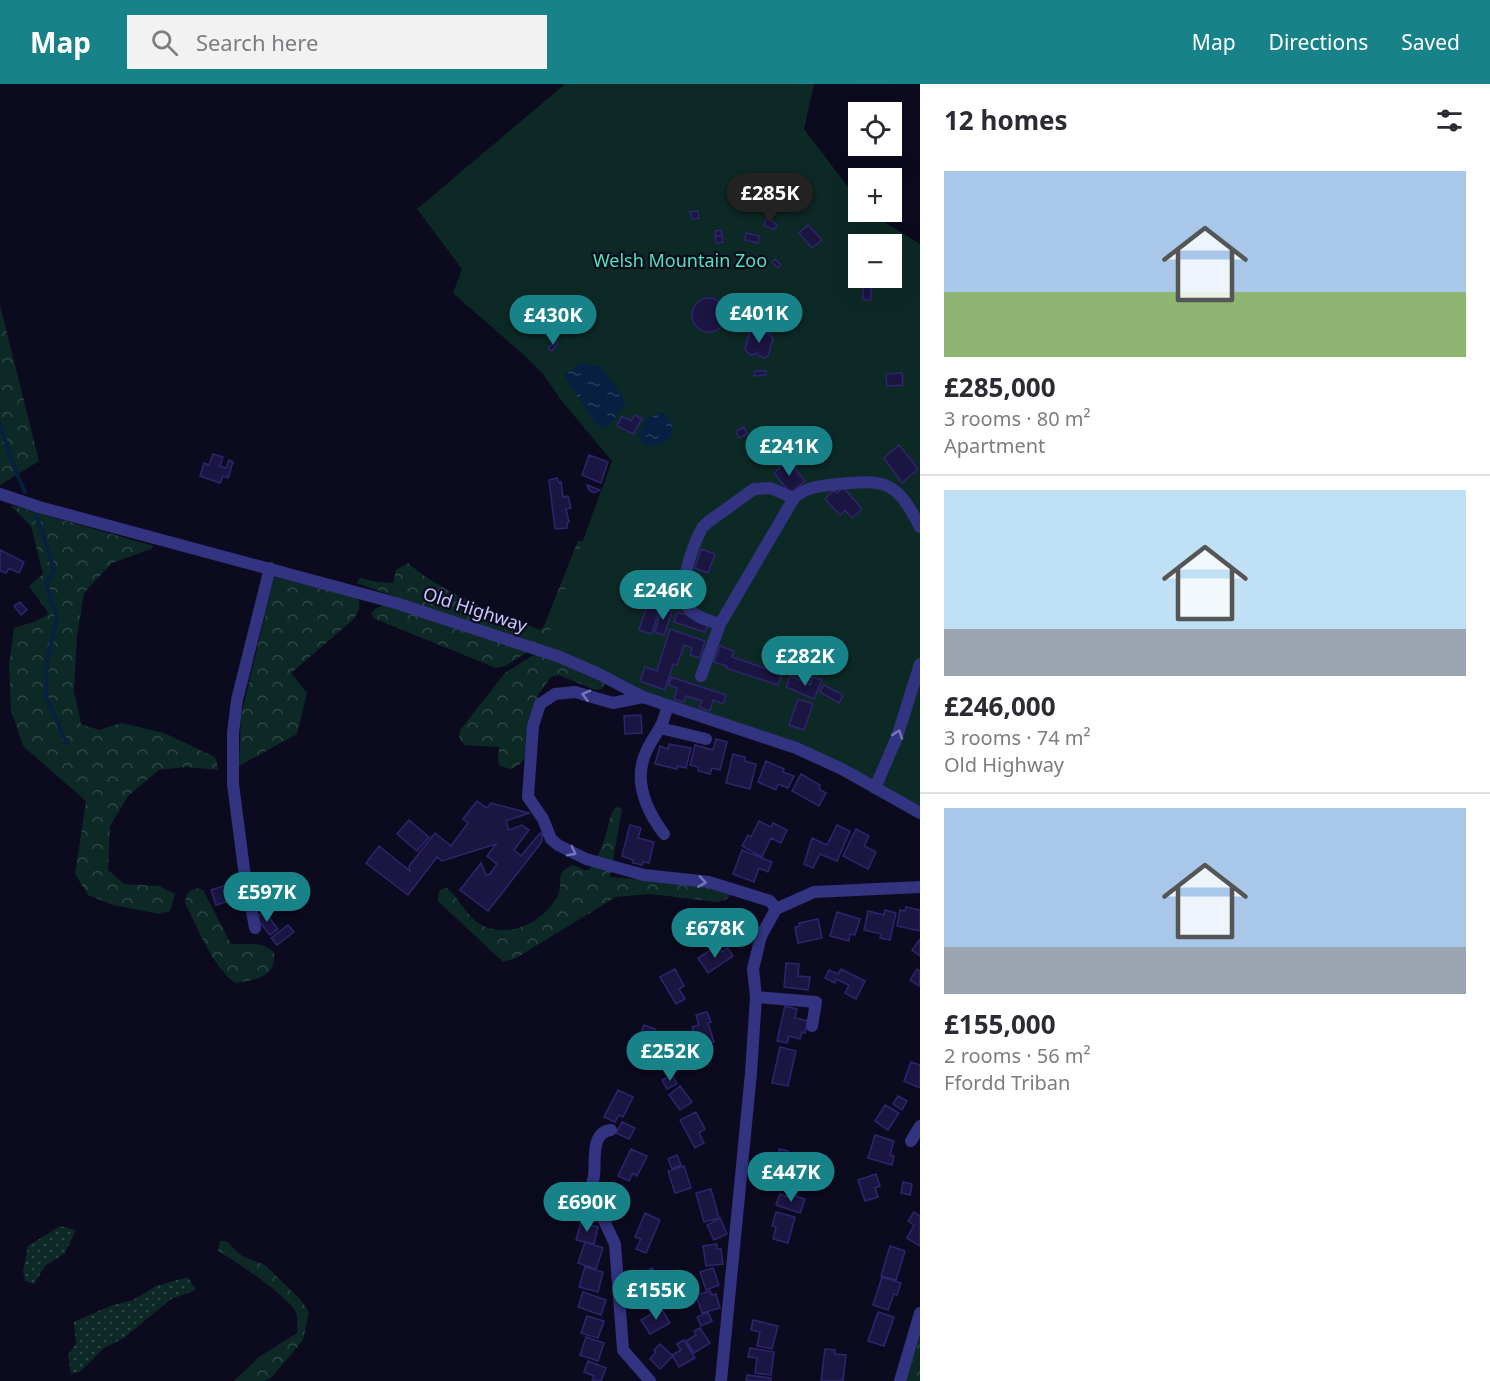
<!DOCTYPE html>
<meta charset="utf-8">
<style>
body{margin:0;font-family:"Noto Sans",sans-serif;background:#f2f2f3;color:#2b2b33;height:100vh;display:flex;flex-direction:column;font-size:22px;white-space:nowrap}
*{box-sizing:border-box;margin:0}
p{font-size:20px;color:#7c7c81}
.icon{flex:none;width:33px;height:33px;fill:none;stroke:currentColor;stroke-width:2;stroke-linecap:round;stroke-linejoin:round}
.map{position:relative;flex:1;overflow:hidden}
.side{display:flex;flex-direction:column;background:#fff;width:570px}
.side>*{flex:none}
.tools{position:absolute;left:848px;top:18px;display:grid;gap:12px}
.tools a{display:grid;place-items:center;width:54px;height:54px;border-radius:0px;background:#fff;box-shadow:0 6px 24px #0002;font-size:30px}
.price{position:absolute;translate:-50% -51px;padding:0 14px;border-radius:21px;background:#188289;color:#fff;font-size:20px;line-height:39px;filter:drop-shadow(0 2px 3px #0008)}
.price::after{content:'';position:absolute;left:50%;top:36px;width:18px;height:14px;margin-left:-9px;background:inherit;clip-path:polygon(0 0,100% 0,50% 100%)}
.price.on{background:#222;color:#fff}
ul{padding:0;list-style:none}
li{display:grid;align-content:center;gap:12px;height:318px;padding:0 24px}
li+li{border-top:2px solid #e1e1e2}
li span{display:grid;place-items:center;height:186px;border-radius:0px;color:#555}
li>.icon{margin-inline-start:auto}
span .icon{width:108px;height:108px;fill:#fffc;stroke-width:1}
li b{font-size:26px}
h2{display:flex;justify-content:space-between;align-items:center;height:72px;padding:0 24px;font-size:26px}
header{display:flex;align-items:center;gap:36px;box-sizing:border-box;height:84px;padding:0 30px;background:#188289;color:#fff}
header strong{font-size:28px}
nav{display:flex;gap:33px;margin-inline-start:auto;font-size:21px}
.search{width:420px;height:54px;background:#f2f2f3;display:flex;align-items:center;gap:15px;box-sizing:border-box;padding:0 21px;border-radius:0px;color:#7c7c81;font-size:22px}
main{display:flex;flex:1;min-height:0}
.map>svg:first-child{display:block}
.grass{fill:url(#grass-dots)}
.forest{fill:url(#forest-crowns)}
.green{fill:#0d2926;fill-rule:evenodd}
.water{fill:url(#water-ripples)}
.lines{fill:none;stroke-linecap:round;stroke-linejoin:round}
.stream{stroke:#072041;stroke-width:4}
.building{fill:#1b1541;stroke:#2f256f;stroke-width:1.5}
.minor{stroke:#323481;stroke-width:12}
.oneway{stroke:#7677ba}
.labels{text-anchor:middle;stroke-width:4.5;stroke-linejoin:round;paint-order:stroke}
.park-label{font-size:18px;fill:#4ce7b5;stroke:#0c0a1f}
.street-label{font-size:18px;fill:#cac8ff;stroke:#0c0a1f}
</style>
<header>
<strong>Map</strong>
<div class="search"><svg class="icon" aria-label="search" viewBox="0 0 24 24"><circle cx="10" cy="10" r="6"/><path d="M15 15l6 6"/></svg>Search here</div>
<nav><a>Map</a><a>Directions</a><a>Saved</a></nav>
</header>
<main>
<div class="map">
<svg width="920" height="1297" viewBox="0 0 920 1297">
<defs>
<pattern id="grass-dots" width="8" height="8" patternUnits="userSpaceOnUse" patternTransform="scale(1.5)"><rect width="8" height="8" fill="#0d2926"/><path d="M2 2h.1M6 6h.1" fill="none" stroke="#2f4747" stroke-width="1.8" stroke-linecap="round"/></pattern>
<pattern id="forest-crowns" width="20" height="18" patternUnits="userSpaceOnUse" patternTransform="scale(1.5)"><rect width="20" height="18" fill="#0d2926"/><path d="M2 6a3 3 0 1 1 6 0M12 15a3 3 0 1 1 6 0" fill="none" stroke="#2f4747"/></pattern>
<pattern id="water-ripples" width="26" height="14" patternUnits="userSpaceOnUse" patternTransform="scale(1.5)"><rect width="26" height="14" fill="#072041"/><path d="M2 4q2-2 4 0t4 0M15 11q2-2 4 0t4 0" fill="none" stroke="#2a3f5e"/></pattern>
</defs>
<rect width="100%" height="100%" fill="#0c0a1f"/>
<path class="grass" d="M60 1142 76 1146 65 1169 45 1182 34 1200 25 1197 23 1187 28 1162Z
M188 1193 196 1206 171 1215 124 1254 104 1264 81 1287 71 1290 68 1271 76 1260 74 1238 110 1222 133 1216 156 1202Z"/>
<path class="forest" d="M0 221 39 377 0 401Z
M10 421 154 462 151 465 112 479 84 509 77 552 74 607 81 640 99 646 121 639 164 649 215 673 219 686 186 683 159 686 128 712 110 742 108 786 124 800 159 802 175 810 170 827 160 830 113 821 88 811 75 790 86 717 23 662 11 626 9 581 14 544 36 537 49 530 29 502 43 490 31 442Z
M578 457H584L544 563 356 499 360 494 377 498 393 499 396 486 408 479C442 509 497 529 540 546L544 542Z
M274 493 358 514C362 522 358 528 354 535L291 589 307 609 297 650 239 682 241 632Z
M386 521 527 567 526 569 505 582 496 584 373 534 371 530C375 524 378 522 386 521Z
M535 570 559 576 605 600 601 605 595 606 559 591 551 593 538 611 529 644 528 669 520 680 511 685 500 682 498 678 499 663 464 661 459 653 460 646 505 589Z
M616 723 622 725 610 793 691 799 731 810 727 815 717 818 650 810 616 813 516 874 503 878 438 817V811L441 805 447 804C459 814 466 831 478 839 506 857 544 839 558 811 564 797 553 790 573 781L584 786H589C597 775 602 763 606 750 609 740 609 732 616 723Z
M197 804 203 806 231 860C247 860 261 857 274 868 277 893 255 896 235 899 211 880 199 846 185 819 186 810 188 807 197 804Z
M220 1157H226L242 1172 265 1181 301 1216 309 1228 303 1256 272 1293 265 1297H234L259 1273 297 1249C297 1243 298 1235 296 1229 291 1214 234 1176 218 1167Z
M920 1229V1297H900Z"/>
<path class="green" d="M565 0H814L804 45 858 116V128H868L920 160V729L860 690 664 616 544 563 612 377 561 316 543 290 525 272 453 209 462 185 417 125ZM858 160H891V194H858Z"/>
<path class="water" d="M582 279 600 282 620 308 626 319 607 344 597 342 563 291Z
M661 328C671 334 674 341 672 352 665 360 653 363 643 360L638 350 646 335Z"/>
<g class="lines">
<path class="stream" d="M0 340 13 381 25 408
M36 432 42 446 54 487 46 499 57 534 47 577 46 613 67 660"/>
</g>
<path class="building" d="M698 127 699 134 692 135 690 128Z
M767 134 777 141 774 146 764 141Z
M808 141 822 156 812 164 799 149Z
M721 146 722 151 716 153 715 147Z
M746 149 759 152 758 159 745 156Z
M722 151 723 158 716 159 715 153Z
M775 175 781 181 778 184 772 178Z
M871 202V216H863V203Z
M692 231a17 17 0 1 1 34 0a17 17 0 1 1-34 0Z
M741 239a6 6 0 1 1 12 0a6 6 0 1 1-12 0Z
M755 246 759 248 761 252 765 249 770 250 773 255 768 272 764 274 759 272 757 269 752 271 748 269 745 265 750 248Z
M555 257 558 259 552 267 548 265Z
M755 287H766L765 291 754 292Z
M902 289 903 301 887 302 886 290Z
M635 331 642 335 633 350 617 342 622 332 631 337Z
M744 343 747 350 739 354 736 347Z
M899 361 918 385 902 399 884 374Z
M213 370 223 373 220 382 226 384 229 376 233 378 228 394 223 392 220 399 200 392 204 379 209 381Z
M589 371 608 378 601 399 582 391Z
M788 377 805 397 790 409 774 389Z
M557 394 559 399 561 398 563 413 568 412 571 424 566 425 569 438 567 439V444L555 445 549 396Z
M587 401 600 406 594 409 589 406Z
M843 403 862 425 852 434 845 426 840 431 825 415 834 406 837 409Z
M701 465 715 470 708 489 695 484Z
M0 466 24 478 19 489 9 484 6 489 0 487Z
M20 518 27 526 21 531 14 522Z
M647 522 659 526 652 550 639 546Z
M662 524 672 528 664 551 655 548Z
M677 528 708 538 705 548 674 538Z
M670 545 705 557 700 574 690 571 692 564 684 561 677 581 673 580 665 606 640 597 645 583 657 587Z
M720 562 734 567 732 573 782 590 778 601 726 584 727 582 714 578Z
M790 592 810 601 813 593 822 596 814 615 786 603Z
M671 593 726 611 723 620 713 616 710 627 699 623 702 617 686 612 684 618 674 615 677 604 669 601Z
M824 601 843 611 839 619 820 608Z
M798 615 813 620 804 646 789 641Z
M641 631 642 649 625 650 624 632Z
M716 655 727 658 720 686 712 684 710 690 698 687V683L690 681 695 661 713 666Z
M669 660 691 664 686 684 678 682 677 685 655 680 660 662 668 665Z
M733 670 745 673 744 677 756 680 750 705 726 699Z
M766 677 784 685 783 688 794 692 788 704 778 700 776 706 758 698Z
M801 690 820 701 819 705 826 709 819 722 792 707Z
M477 717 487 724 491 719 529 729 506 737 509 746 522 741 529 746 514 766 521 772 540 749 543 751 541 759 488 827 460 806 481 779 486 791 490 790 497 780 487 772 496 760 442 777 437 773 408 811 366 779 379 762 410 787 409 782 435 749 451 762 468 739 463 735Z
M409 736 429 753 417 767 397 750Z
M759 737 771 743 773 739 787 746 781 759 771 754 762 773 742 762 748 751 751 753Z
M630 741 641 744 638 754 654 758 649 779 643 778 642 781 633 779V776L622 772Z
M837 741 850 747 837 777 820 770 813 784 804 780 812 754 827 761Z
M856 745 869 752 864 762 876 768 868 785 843 772Z
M742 766 772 778 768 788 759 784 754 798 733 790Z
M239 797 244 812 216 821 211 806Z
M906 823 920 826V847L897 842 900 826 905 827Z
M722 826 735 830 729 849 716 845Z
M885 826 896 829 890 856 880 854 881 850 864 846 868 827 884 831Z
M264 827 278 845 270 851 256 834Z
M837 828 860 835 855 851 850 850 849 857 830 852Z
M818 835 822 854 798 859 795 843 800 842 799 839Z
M288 841 294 848 277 861 271 854Z
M920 855V872L912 866Z
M717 862 722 868 728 864 733 872 708 889 698 874Z
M786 879 799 880 798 892 810 893 808 906 784 903Z
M675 885 684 902 679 905 685 915 676 920 660 893Z
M841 885 865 897 856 915 845 909 849 901 836 895 835 899 825 894 829 886 838 890Z
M917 885 920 887 919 902 910 896Z
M785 922 797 925 795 934 808 937 805 949 802 948 800 955 789 952 787 959 777 957Z
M707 928 711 938 708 939 714 958 698 963 692 943 699 941 696 931Z
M644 941 655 945 651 954 663 960 656 978 650 975 648 978 634 971 641 954 639 953Z
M780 963 796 967 788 1002 772 999Z
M911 978 920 981V1004L904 997Z
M672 991 677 1000 667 1005 662 996Z
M680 1002 692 1018 680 1026 669 1011Z
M618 1006 633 1013 623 1033 619 1031 615 1038 604 1033Z
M898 1012 907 1017 902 1026 893 1020Z
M885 1021 899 1029 888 1046 875 1037Z
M696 1028 705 1045 699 1049 704 1059 695 1064 680 1036Z
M622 1038 635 1044 629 1055 616 1049Z
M875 1051 894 1057 890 1071 894 1072 892 1081 868 1074Z
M631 1065 647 1072 637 1092 633 1089 629 1097 618 1092Z
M779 1065 788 1067 787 1075 778 1074Z
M677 1071 681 1081 672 1085 668 1075Z
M775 1075 790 1077 787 1093 792 1094 791 1104 771 1101Z
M684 1082 691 1104 675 1109 668 1087Z
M821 1089 831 1091 830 1098 820 1096Z
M876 1090 880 1102 875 1104 878 1113 865 1117 858 1096Z
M903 1098 912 1100 910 1111 901 1109Z
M711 1105 719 1134 704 1138 696 1109Z
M780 1110 788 1113 789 1110 805 1115 800 1129 776 1121Z
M776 1128 795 1133 788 1159 773 1155 776 1143 772 1142Z
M914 1128 920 1132V1162L907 1154 914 1141 908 1137Z
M645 1129 660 1136 646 1169 636 1165 641 1155 635 1153Z
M720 1134 727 1150 714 1156 707 1141Z
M581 1138 598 1143 594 1160 576 1156Z
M585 1158 603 1164 596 1185 578 1179Z
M717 1160V1165H721L723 1180 706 1182 703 1162Z
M890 1162 905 1167 896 1196 881 1192Z
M585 1183 603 1188 598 1208 579 1203Z
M652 1184 661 1197 647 1206 639 1192Z
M713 1184 719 1201 706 1206 700 1188Z
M882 1193 901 1199 897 1211 894 1210 888 1226 873 1221Z
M652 1207 662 1219 650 1228 640 1216Z
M710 1207 712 1211 716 1210 720 1224 702 1229 696 1211Z
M583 1208 606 1216 601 1231 578 1223Z
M661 1224 670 1239 650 1250 641 1236Z
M708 1228 712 1237 701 1242 697 1233Z
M878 1228 894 1233 884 1262 868 1257Z
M587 1232 604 1237 598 1254 581 1249Z
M753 1236 778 1242 772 1265 757 1262 760 1248 751 1246Z
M700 1244 710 1259 694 1269 686 1257 696 1251 694 1247Z
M586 1253 604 1259 598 1277 580 1271Z
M684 1256 695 1274 679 1283 672 1271 681 1266 677 1260Z
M660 1260 673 1272 660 1285 650 1275 656 1268 654 1266Z
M750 1264 774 1268 771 1291 755 1289 757 1274 748 1273Z
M825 1265 835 1266V1270L846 1271 843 1297H821Z
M588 1277 606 1284 601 1297H592L594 1292 584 1288Z
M747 1291 771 1294V1297H746Z"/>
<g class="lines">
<path class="minor" d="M0 410 39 423 396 519 560 573 599 590 643 613 796 664 842 685 920 729
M720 540C710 537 697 534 690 526 674 511 693 461 702 444L708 438 754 405 770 404 794 414C807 402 821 402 838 400 887 395 897 398 920 443
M701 592 720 540 794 414
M643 613 613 619 575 608 555 610 540 620 533 642 528 713 543 735 551 755 558 761 586 775 644 791 709 798 770 817 776 825
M660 644 706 655
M875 704 897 653 920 580
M664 750C646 726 633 697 646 668 654 650 665 642 667 621
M255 844 244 785 233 700V649L237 616 270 484
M756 913 816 918 812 942
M911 1057 920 1042
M580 1111 600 1128 615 1160 623 1266 650 1297
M585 1115C588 1108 593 1100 594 1092 596 1078 590 1048 611 1046
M721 1297 751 989 756 913 753 885 761 852 776 825 814 808 920 803
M900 1297 920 1229"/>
</g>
<defs><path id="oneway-chevron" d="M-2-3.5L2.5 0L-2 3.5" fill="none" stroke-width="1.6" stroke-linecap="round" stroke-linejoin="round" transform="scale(1.5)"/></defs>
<g class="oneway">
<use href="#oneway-chevron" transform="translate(586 611) rotate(-166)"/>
<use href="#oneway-chevron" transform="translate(898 650) rotate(-71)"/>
<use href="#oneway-chevron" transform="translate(572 768) rotate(27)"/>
<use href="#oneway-chevron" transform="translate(702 798) rotate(9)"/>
</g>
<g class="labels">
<g class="park-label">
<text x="680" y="183">Welsh Mountain Zoo</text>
</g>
<g class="street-label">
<text transform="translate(475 526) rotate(18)" y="6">Old Highway</text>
</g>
</g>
</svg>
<div class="tools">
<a><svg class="icon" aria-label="locate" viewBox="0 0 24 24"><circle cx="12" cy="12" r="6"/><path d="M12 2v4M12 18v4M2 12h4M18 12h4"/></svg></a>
<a>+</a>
<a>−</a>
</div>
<b class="price on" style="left:770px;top:140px">£285K</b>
<b class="price" style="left:759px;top:260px">£401K</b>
<b class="price" style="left:553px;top:262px">£430K</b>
<b class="price" style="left:789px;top:393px">£241K</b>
<b class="price" style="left:663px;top:537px">£246K</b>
<b class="price" style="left:805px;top:603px">£282K</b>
<b class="price" style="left:267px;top:839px">£597K</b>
<b class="price" style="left:715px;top:875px">£678K</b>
<b class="price" style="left:670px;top:998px">£252K</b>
<b class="price" style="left:791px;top:1119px">£447K</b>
<b class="price" style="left:587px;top:1149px">£690K</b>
<b class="price" style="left:656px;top:1237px">£155K</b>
</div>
<section class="side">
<h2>12 homes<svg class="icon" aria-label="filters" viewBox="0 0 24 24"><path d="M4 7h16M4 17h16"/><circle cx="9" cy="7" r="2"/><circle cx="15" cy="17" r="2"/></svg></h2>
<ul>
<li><span style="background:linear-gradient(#a9c7e8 65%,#8fb573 0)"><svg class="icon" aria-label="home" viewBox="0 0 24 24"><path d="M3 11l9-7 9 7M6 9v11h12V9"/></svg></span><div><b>£285,000</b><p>3 rooms · 80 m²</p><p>Apartment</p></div></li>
<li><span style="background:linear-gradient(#bfe0f5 75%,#9aa5b1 0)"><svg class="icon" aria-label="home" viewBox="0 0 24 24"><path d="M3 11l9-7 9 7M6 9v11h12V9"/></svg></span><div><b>£246,000</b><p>3 rooms · 74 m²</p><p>Old Highway</p></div></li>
<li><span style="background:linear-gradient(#a9c7e8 75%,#9aa5b1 0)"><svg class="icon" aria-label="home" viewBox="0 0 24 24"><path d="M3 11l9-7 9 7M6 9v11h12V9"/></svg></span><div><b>£155,000</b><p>2 rooms · 56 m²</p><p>Ffordd Triban</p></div></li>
</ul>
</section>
</main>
